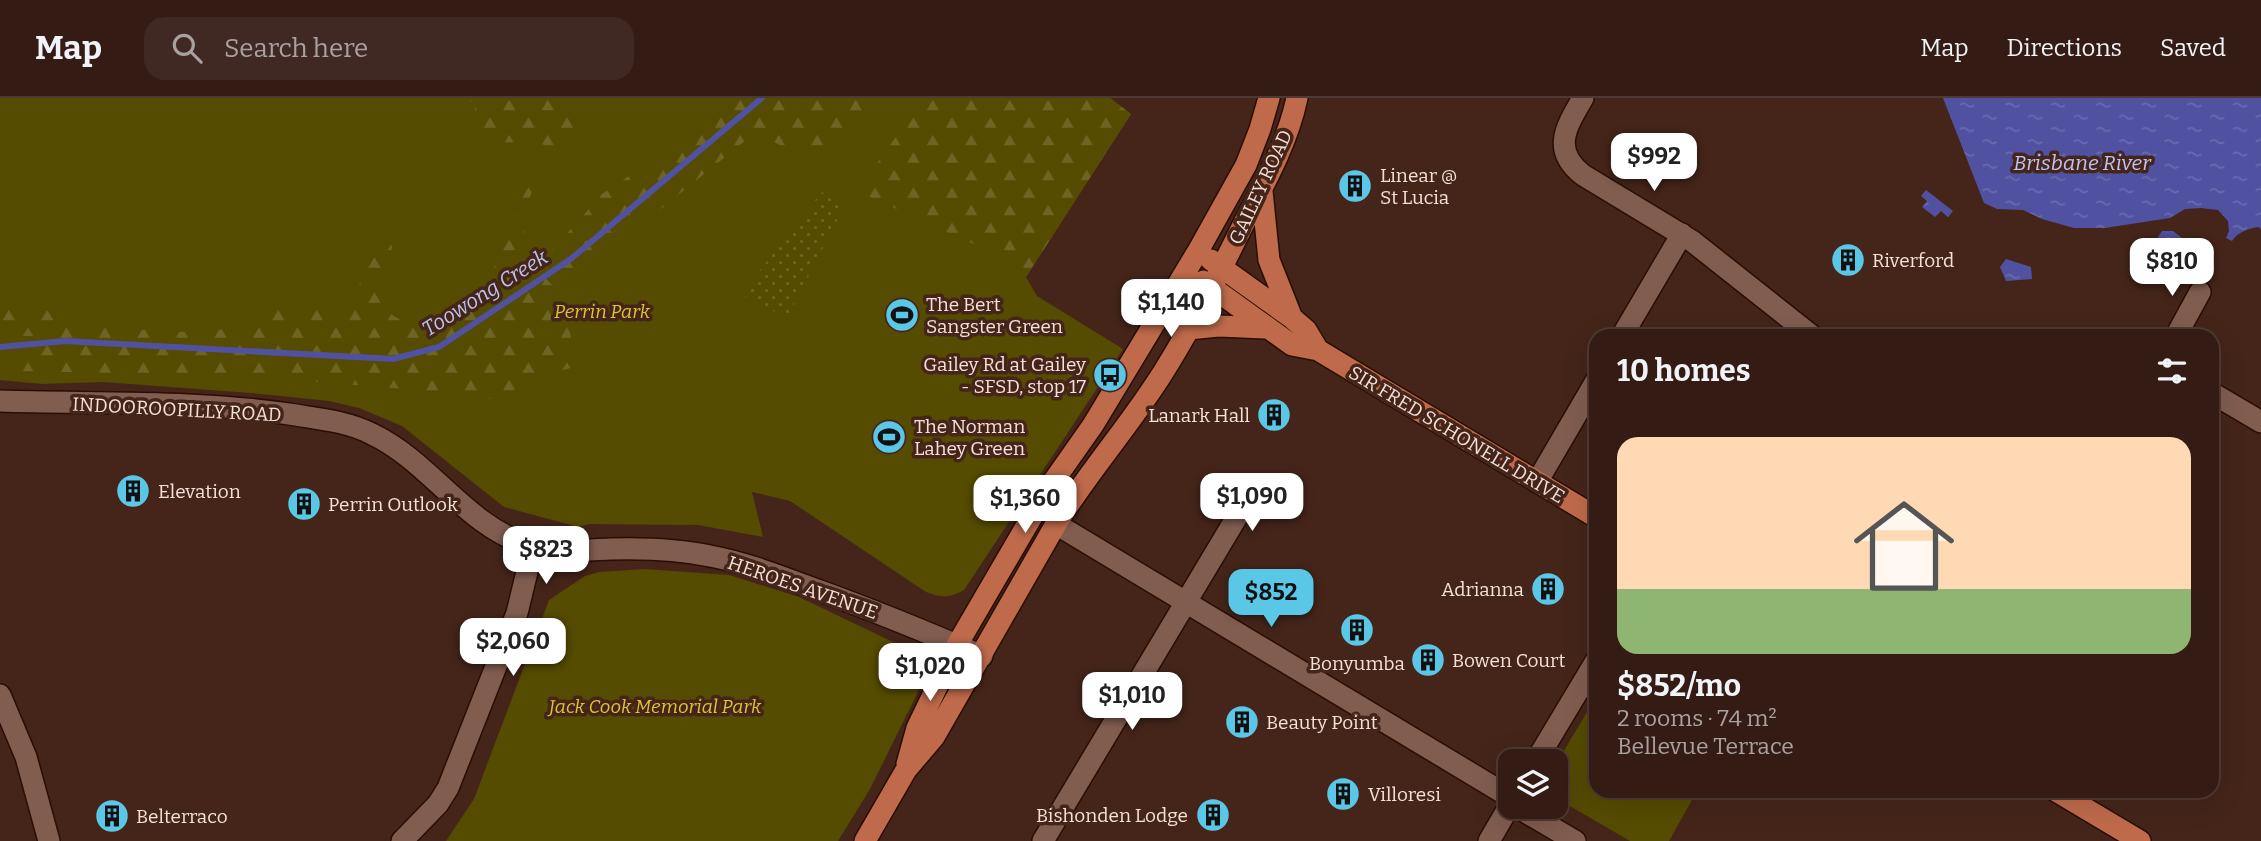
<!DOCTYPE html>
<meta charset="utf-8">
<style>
body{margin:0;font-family:Bitter,serif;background:#3f2922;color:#f1f3f6;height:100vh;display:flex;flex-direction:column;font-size:26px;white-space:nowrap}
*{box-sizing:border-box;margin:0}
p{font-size:23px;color:#a9a1a0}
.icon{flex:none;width:38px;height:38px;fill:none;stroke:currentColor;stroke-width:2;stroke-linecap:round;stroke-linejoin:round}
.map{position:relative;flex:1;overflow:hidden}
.side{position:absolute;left:1589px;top:231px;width:630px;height:469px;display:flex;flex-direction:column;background:#341c14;border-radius:21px;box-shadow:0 7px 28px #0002,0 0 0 2px #4e3a34}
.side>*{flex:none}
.controls{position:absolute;left:1498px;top:651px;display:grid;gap:14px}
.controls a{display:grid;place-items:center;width:70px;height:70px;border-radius:14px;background:#341c14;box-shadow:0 7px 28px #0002,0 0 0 2px #4e3a34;font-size:35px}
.price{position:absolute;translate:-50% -60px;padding:0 16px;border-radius:14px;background:#fff;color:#222;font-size:23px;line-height:46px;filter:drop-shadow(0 2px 4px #0008)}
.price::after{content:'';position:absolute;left:50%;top:42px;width:21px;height:16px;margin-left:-10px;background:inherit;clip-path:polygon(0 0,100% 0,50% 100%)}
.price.selected{background:#5bc7e7;color:#111}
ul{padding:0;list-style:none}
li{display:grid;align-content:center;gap:14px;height:371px;padding:0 28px}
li+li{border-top:2px solid #4e3a34}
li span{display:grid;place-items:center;height:217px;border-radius:21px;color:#555}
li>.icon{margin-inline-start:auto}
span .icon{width:126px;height:126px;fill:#fffc;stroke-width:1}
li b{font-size:30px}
h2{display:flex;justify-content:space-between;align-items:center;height:84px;padding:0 28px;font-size:30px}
header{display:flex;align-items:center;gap:42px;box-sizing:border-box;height:98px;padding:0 35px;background:#341c14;border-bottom:2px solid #4e3a34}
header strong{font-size:33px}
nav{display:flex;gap:38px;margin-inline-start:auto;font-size:24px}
.search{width:490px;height:63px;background:#3f2922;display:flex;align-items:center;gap:18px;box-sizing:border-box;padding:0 24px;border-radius:21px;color:#a9a1a0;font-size:26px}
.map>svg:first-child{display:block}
.green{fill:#554b01}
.forest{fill:url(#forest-firs)}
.garden{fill:url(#garden-dots)}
.water{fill:url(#water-ripples)}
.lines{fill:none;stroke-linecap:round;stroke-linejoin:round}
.stream{stroke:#5051a1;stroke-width:6}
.minor-casing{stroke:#2a0d04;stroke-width:24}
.major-casing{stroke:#2a0d04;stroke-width:24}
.minor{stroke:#815d50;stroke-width:21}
.major{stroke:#bf6a4b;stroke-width:21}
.labels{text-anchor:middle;stroke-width:7;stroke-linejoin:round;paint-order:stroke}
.poi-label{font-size:19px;fill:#f5e0d8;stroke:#45251a;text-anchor:start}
.street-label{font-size:19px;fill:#f5e0d8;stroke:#45251a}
.park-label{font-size:19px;font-style:italic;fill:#dcc533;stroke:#45251a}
.water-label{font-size:21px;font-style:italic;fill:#bdc2ee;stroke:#45251a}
</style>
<header>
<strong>Map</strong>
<div class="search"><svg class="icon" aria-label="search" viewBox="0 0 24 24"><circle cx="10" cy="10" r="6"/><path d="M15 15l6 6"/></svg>Search here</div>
<nav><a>Map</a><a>Directions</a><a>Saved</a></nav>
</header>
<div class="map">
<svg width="2261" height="743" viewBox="0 0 2261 743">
<defs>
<pattern id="forest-firs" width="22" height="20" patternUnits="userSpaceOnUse" patternTransform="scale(1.75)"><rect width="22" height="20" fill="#554b01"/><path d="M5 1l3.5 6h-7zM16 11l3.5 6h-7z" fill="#6e6525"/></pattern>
<pattern id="garden-dots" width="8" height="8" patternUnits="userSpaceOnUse" patternTransform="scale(1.75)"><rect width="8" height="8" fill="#554b01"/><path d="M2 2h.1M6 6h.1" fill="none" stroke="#6e6525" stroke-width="1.8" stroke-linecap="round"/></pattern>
<pattern id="water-ripples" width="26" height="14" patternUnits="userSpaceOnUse" patternTransform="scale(1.75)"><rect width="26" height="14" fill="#5051a1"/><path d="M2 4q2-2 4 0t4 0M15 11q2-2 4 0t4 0" fill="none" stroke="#6a6aad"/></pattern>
</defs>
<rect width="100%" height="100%" fill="#45251a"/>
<path class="green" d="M0 0H1110L1131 16 1026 179 1037 198 1123 251 964 492C950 500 941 500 926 494L790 403 752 394 763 439 698 427 589 426 578 429 504 409 402 328 359 310 329 303 251 295 103 284 42 286 0 282Z
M644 471 729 477 799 499 916 555C924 569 921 581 917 596L870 691 838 743H446L474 701 549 502 585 478 599 474Z
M1596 599V693H1697L1669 743H1630L1556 700V666Z"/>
<path class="forest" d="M468 0H581L575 29 556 52 539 45 490 44 479 29 474 6Z
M724 0H894C885 12 874 20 863 30 856 36 847 47 838 51 809 64 780 48 756 34L572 183 548 157 602 96 650 64Z
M924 0H1110L1131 16 1026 179 1015 165 857 93Z
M540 66 542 76 526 106 522 156 554 189 568 225 577 268 534 281 497 301 461 300 394 290 268 280 173 282 111 275 19 273 39 238H0V189L5 199 24 210 45 211 76 236 89 229 185 234 243 230 267 221 283 207 341 211 365 179 369 150 392 147 388 185 379 209 399 221 447 224 480 202 512 128 523 80Z"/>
<path class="garden" d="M822 94 843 111 787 220 741 196Z"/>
<path class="water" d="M1943 0H2261V131L2258 129C2247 131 2238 134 2232 143L2226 140 2229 133 2228 123 2218 112 2201 110 2185 111 2170 120 2150 123 2105 130H2074L2042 121 2023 112 1997 111 1984 105Z
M1926 92 1953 113 1948 119 1941 113 1935 119 1922 109 1927 103 1921 98Z
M2162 133H2173L2186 143 2182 150H2169L2156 142Z
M2006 161 2031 169 2032 181 2006 183 2000 169Z"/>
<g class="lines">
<path class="stream" d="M0 249 65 243 393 261 439 249 572 160 762 0"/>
<g class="minor-casing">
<path id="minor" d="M1583 0C1566 29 1551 52 1583 77L1692 143 1812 238
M1622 238 1682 136
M2176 238 2200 194
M2212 295 2261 324
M0 303C99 306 198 302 296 317 321 321 349 324 372 336 431 364 466 429 531 448 557 456 583 452 610 451 643 450 677 451 710 458 748 465 784 480 820 493 875 513 929 535 982 558
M1537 384 1596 283
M1056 426 1510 699
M0 597 26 659 49 743
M1536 663 1596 563
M1517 709 1575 743
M402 743 438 706 448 690 517 515 533 449
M1043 743 1256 387
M1489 743 1510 707"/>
</g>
<g class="major-casing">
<path id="major" d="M1262 93 1269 162 1292 220
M1211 162 1292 220 1306 232 1318 252
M1203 183 1292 247 1318 252 1596 419
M1188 231 1219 228 1265 230
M907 666 917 630 957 547 1048 391 1093 327 1198 153 1246 67 1260 31 1269 0
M2056 693 2140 743
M865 743 906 672 934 639 1056 426C1089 373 1131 326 1164 273 1194 225 1220 174 1245 123 1265 85 1288 43 1297 0"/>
</g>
<use href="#minor" class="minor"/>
<use href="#major" class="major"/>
</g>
<defs>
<g id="building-disc" transform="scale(1.75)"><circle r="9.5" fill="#5bc7e7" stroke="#45251a"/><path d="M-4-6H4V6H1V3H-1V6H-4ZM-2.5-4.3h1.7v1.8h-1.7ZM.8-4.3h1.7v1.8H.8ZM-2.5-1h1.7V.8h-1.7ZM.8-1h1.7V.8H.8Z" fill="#111"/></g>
<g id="stadium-disc" transform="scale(1.75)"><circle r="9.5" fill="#5bc7e7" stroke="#45251a"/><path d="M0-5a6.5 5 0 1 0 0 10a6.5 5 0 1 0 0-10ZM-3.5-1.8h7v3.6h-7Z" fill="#111"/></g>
<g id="bus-disc" transform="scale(1.75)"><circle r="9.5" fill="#5bc7e7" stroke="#45251a"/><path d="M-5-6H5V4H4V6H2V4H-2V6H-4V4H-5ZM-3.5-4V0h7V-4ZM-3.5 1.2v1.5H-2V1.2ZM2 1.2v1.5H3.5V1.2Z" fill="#111"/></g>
</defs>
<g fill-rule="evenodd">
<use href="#building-disc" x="1355" y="88"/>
<use href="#building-disc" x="1848" y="162"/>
<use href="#stadium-disc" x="902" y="217"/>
<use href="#bus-disc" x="1110" y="277"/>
<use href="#building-disc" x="1274" y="317"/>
<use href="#stadium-disc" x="889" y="339"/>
<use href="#building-disc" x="133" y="393"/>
<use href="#building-disc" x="304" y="406"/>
<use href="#building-disc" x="1548" y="491"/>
<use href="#building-disc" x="1357" y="532"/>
<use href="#building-disc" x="1428" y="562"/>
<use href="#building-disc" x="1242" y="624"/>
<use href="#building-disc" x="1343" y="696"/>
<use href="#building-disc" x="1213" y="717"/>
<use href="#building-disc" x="112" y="718"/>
</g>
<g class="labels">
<g class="poi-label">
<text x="1380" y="84">Linear @<tspan x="1380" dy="22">St Lucia</tspan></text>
<text x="1872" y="169">Riverford</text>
<text x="926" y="213">The Bert<tspan x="926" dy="22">Sangster Green</tspan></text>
<text x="1086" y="273" text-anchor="end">Gailey Rd at Gailey<tspan x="1086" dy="22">- SFSD, stop 17</tspan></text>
<text x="1250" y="324" text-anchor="end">Lanark Hall</text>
<text x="914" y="335">The Norman<tspan x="914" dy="22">Lahey Green</tspan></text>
<text x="158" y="400">Elevation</text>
<text x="328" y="413">Perrin Outlook</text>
<text x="1524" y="498" text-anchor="end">Adrianna</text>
<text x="1452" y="569">Bowen Court</text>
<text x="1357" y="572" text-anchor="middle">Bonyumba</text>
<text x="1266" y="631">Beauty Point</text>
<text x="1368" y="703">Villoresi</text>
<text x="1188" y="724" text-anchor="end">Bishonden Lodge</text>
<text x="136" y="725">Belterraco</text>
</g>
<g class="street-label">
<text transform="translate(1260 89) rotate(-65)" y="7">GAILEY ROAD</text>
<text transform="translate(177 311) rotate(3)" y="7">INDOOROOPILLY ROAD</text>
<text transform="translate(1457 336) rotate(31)" y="7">SIR FRED SCHONELL DRIVE</text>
<text transform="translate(803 489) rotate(19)" y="7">HEROES AVENUE</text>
</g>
<g class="park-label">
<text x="602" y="220">Perrin Park</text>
<text x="655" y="615">Jack Cook Memorial Park</text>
</g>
<g class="water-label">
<text x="2082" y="72">Brisbane River</text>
<text transform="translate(485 195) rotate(-32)" y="7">Toowong Creek</text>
</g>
</g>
</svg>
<div class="controls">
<a><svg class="icon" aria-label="layers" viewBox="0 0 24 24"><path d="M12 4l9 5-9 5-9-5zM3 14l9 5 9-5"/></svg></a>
</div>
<b class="price" style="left:1654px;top:95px">$992</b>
<b class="price" style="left:2172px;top:200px">$810</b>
<b class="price" style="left:1171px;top:241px">$1,140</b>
<b class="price" style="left:1252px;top:435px">$1,090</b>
<b class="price" style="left:1025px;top:437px">$1,360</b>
<b class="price" style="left:546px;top:488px">$823</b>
<b class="price selected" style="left:1271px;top:531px">$852</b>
<b class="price" style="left:513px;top:580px">$2,060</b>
<b class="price" style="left:930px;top:605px">$1,020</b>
<b class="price" style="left:1132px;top:634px">$1,010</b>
<section class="side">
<h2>10 homes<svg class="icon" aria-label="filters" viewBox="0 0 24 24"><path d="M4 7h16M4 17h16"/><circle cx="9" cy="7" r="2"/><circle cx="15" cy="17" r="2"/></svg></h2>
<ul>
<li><span style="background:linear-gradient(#ffd9b3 70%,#8fb573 0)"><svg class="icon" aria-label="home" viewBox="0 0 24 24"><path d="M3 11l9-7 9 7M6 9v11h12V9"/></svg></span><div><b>$852/mo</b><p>2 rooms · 74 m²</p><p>Bellevue Terrace</p></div></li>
</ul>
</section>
</div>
